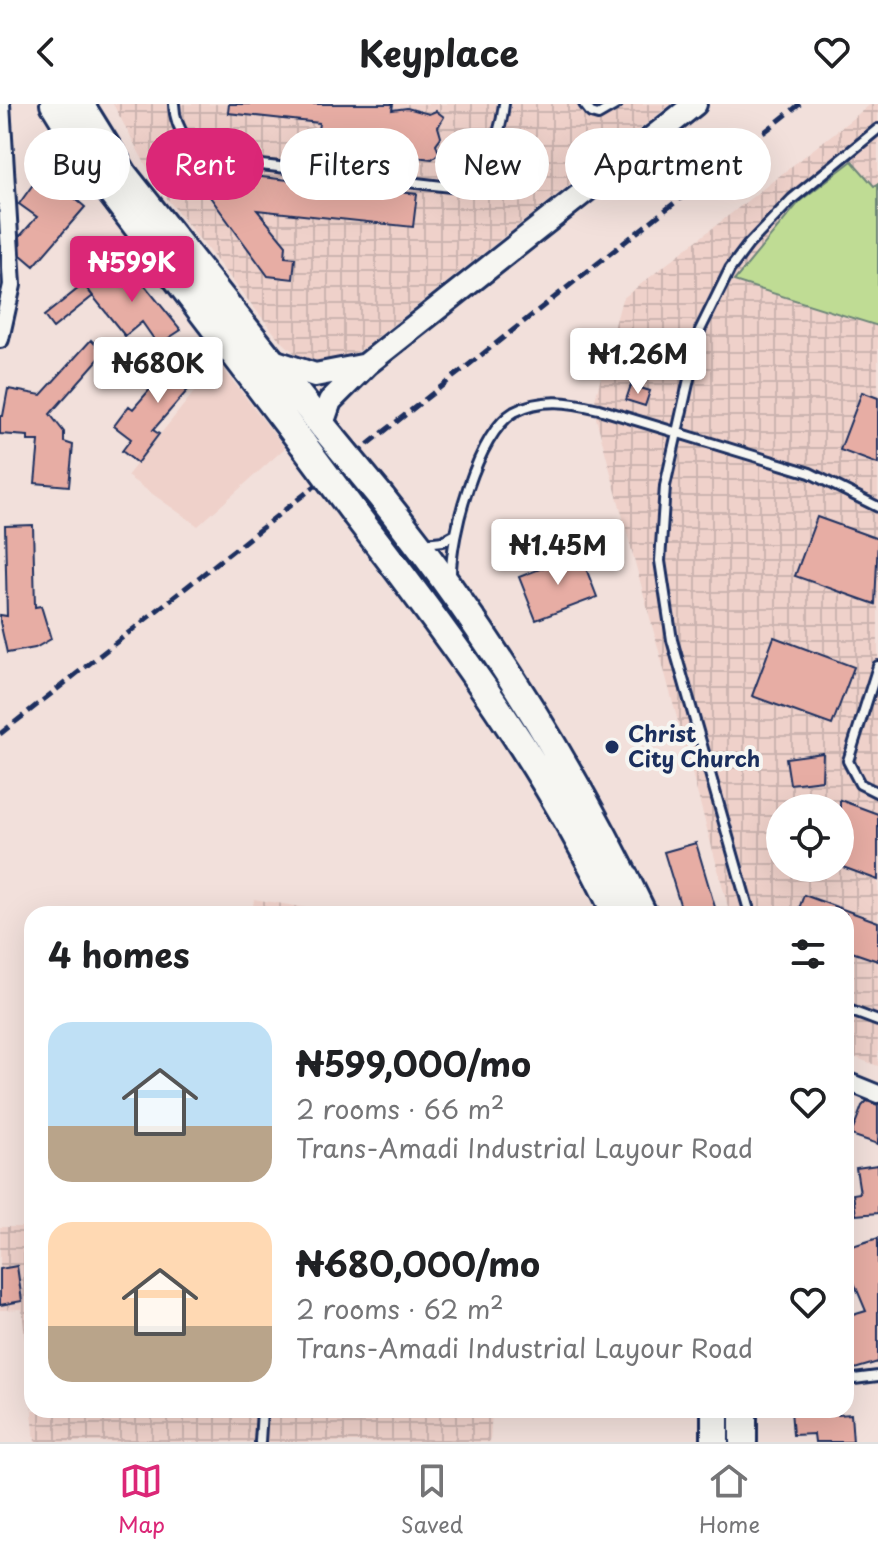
<!DOCTYPE html>
<meta charset="utf-8">
<style>
body{margin:0;font-family:"Playpen Sans",sans-serif;background:#f2f2f2;color:#202124;height:100vh;display:flex;flex-direction:column;font-size:30px;white-space:nowrap}
*{box-sizing:border-box;margin:0}
p{font-size:26px;color:#757577}
.icon{flex:none;width:44px;height:44px;fill:none;stroke:currentColor;stroke-width:2;stroke-linecap:round;stroke-linejoin:round}
.map{position:relative;flex:1;overflow:hidden}
.panel{position:absolute;left:24px;top:802px;width:830px;height:512px;display:flex;flex-direction:column;background:#fff;border-radius:24px;box-shadow:0 8px 32px #0002}
.panel>*{flex:none}
.top-card{position:absolute;left:24px;top:24px;width:830px;height:72px;display:flex;gap:16px}
.tools{position:absolute;left:766px;top:690px;display:grid;gap:16px}
.tools a{display:grid;place-items:center;width:88px;height:88px;border-radius:50%;background:#fff;box-shadow:0 8px 32px #0002;font-size:40px}
.price{position:absolute;translate:-50% -68px;padding:0 18px;border-radius:8px;background:#fff;color:#222;font-size:26px;line-height:52px;filter:drop-shadow(0 2px 4px #0008)}
.price::after{content:'';position:absolute;left:50%;top:48px;width:24px;height:18px;margin-left:-12px;background:inherit;clip-path:polygon(0 0,100% 0,50% 100%)}
.price.active{background:#db2777;color:#fff}
ul{padding:0;list-style:none}
li{display:flex;align-items:center;gap:24px;height:200px;padding:0 24px}
li span{display:grid;place-items:center;flex:none;width:224px;height:160px;border-radius:24px;color:#555}
li>.icon{margin-inline-start:auto}
span .icon{width:96px;height:96px;fill:#fffc;stroke-width:1}
li b{font-size:34px}
h2{display:flex;justify-content:space-between;align-items:center;height:96px;padding:0 24px;font-size:34px}
.chip{padding:0 28px;border-radius:36px;background:#fff;box-shadow:0 8px 32px #0002;font-size:28px;line-height:72px}
.chip.active{background:#db2777;color:#fff}
header{display:flex;justify-content:space-between;align-items:center;height:104px;padding:0 24px;background:#fff;font-size:36px;font-weight:700}
.tab-bar{display:flex;justify-content:space-around;align-items:center;height:112px;border-top:2px solid #e0e0e0;background:#fff;font-size:22px;color:#757577}
.tab-bar a{display:grid;justify-items:center;gap:4px}
.tab-bar .active{color:#db2777}
.map>svg:first-child{display:block}
.built{fill:#efd1ca}
.industrial{fill:url(#industrial-grid);fill-rule:evenodd}
.green{fill:#bfdc94;stroke:#6d8679;stroke-width:2}
.building{fill:#e7ada4;stroke:#1b2f5e;stroke-width:2}
.lines{fill:none;stroke-linecap:round;stroke-linejoin:round}
.lane-casing{stroke:#1b2f5e;stroke-width:14}
.street-casing{stroke:#1b2f5e;stroke-width:22}
.secondary-casing{stroke:#1b2f5e;stroke-width:28}
.primary-casing{stroke:#1b2f5e;stroke-width:32}
.lane{stroke:#f6f6f2;stroke-width:8}
.street{stroke:#f6f6f2;stroke-width:16}
.secondary{stroke:#f6f6f2;stroke-width:22}
.primary{stroke:#f6f6f2;stroke-width:26}
.rail{stroke:#1b2f5e;stroke-width:5;stroke-dasharray:12 6;stroke-linecap:butt}
.primary-bridge-casing{stroke:#1b2f5e;stroke-width:32;stroke-linecap:butt}
.primary-bridge{stroke:#f6f6f2;stroke-width:26}
.poi-dot{fill:#1b2f5e;stroke:#f6f6f2;stroke-width:3}
.labels{text-anchor:middle;stroke-width:8;stroke-linejoin:round;paint-order:stroke}
.poi-label{font-size:22px;font-weight:bold;fill:#1b2f5e;stroke:#f6f6f2;text-anchor:start}
</style>
<header><svg class="icon" aria-label="back" viewBox="0 0 24 24"><path d="M15 5l-7 7 7 7"/></svg>Keyplace<svg class="icon" aria-label="heart" viewBox="0 0 24 24"><path d="M12 20l-8-8c-3-5 5-10 8-4 3-6 11-1 8 4z"/></svg></header>
<div class="map">
<svg width="878" height="1338" viewBox="0 0 878 1338">
<defs>
<pattern id="industrial-grid" width="8" height="8" patternUnits="userSpaceOnUse" patternTransform="scale(2)"><rect width="8" height="8" fill="#efd1ca"/><path d="M0 4h8M4 0v8" fill="none" stroke="#ccb4b0"/></pattern>
</defs>
<rect width="100%" height="100%" fill="#f2e0db"/>
<filter id="ink" filterUnits="userSpaceOnUse"><feTurbulence type="fractalNoise" baseFrequency=".0125" numOctaves="2"/><feDisplacementMap in="SourceGraphic" scale="16" xChannelSelector="R" yChannelSelector="G"/><feConvolveMatrix kernelMatrix="1 2 1 2 8 2 1 2 1" color-interpolation-filters="sRGB"/></filter>
<g filter="url(#ink)">
<path class="built" d="M218 258 285 344 198 422 127 372Z"/>
<path class="industrial" d="M113 0H671L361 246 340 255 319 257 297 251 279 235 157 82Z
M871 0H878V962L846 950V810H730L596 314 601 300 595 296 622 195ZM780 704H840V764H780Z
M254 795 318 806 331 810H252Z
M0 1123H32V1306H492L490 1338H35L22 1205 0 1206Z"/>
<path class="green" d="M852 57 874 82 878 80V222L734 177 800 97Z"/>
<path class="building" d="M229 0H393L392 6 407 4 429 10 436 7 444 13 438 23 441 33 436 40 439 49 432 55 316 41 319 19 228 9Z
M54 51 76 66 63 84 85 103 34 162 21 151 20 132 37 113 19 100Z
M207 67 417 90 413 123 257 106 286 141 285 153 295 154 293 175 268 172 205 86Z
M124 156 181 226 158 241 142 218 125 232 87 185Z
M84 180 93 192 53 224 44 212Z
M91 236 104 249 50 310 64 328V338L73 341 69 382 35 379 39 337H28V332L0 330V312H3L8 285 41 291Z
M184 246 206 265 153 326 159 330 137 359 122 347 131 335 114 322 129 302 133 305Z
M631 281 650 287 645 302 626 296Z
M862 288 878 294V360L840 346Z
M817 413 878 435 875 500 795 472Z
M33 421 35 503 41 502 51 535 35 544 7 549 0 518V511L7 512 5 422Z
M580 449 597 493 536 516 519 473Z
M774 533 854 563 832 621 752 592Z
M823 649 822 676 790 680 786 654Z
M840 696 878 710V776L840 762Z
M696 739 717 810H683L664 748Z
M804 791 878 818V857L846 846V810H797Z
M867 997 878 1001V1040L851 1031 862 1002Z
M878 1061V1109L856 1111 853 1090 860 1089 856 1064Z
M878 1134V1258L848 1267 846 1249 851 1247 846 1213 866 1207 853 1176 846 1177V1144Z
M17 1162 22 1197 0 1201V1165Z
M791 1306H838V1311L851 1310 853 1338H815L814 1330 793 1331Z"/>
<g class="lines">
<g class="lane-casing">
<path id="lane" d="M174 0C175 29 192 45 218 56L451 83C486 69 500 35 504 0
M584 0 591 9 598 11 617 0
M425 439 443 437 454 431
M451 473C450 432 477 330 514 308 542 293 570 298 599 305L810 369 878 403
M878 562 848 657 860 680 878 689
M750 810 672 536 660 457 665 382 700 226 730 165 748 141 792 95 878 25
M846 905 878 917
M846 1276 878 1272
M260 1338 262 1306"/>
</g>
<g class="street-casing">
<path id="street" d="M0 235 12 181 1 0
M846 977 878 990"/>
</g>
<g class="secondary-casing">
<path id="secondary" d="M270 256 315 271 362 262
M322 320 330 297 367 260 695 0"/>
</g>
<g class="primary-casing">
<path id="primary" d="M54 0 97 70 303 340
M80 0 124 71 325 325
M382 394C484 522 572 662 643 810
M356 411C453 537 548 665 616 810
M743 1306V1338
M715 1338V1306"/>
</g>
<use href="#lane" class="lane"/>
<use href="#street" class="street"/>
<use href="#secondary" class="secondary"/>
<use href="#primary" class="primary"/>
<path class="rail" d="M0 630 800 0"/>
<g class="primary-bridge-casing">
<path id="primary-bridge" d="M325 325 382 394
M303 340 356 411"/>
</g>
<use href="#primary-bridge" class="primary-bridge"/>
</g>
</g>
<circle class="poi-dot" cx="612" cy="643" r="8"/>
<g class="labels">
<g class="poi-label">
<text x="628" y="638">Christ<tspan x="628" dy="25">City Church</tspan></text>
</g>
</g>
</svg>
<div class="tools">
<a><svg class="icon" aria-label="locate" viewBox="0 0 24 24"><circle cx="12" cy="12" r="6"/><path d="M12 2v4M12 18v4M2 12h4M18 12h4"/></svg></a>
</div>
<b class="price active" style="left:132px;top:200px">₦599K</b>
<b class="price" style="left:638px;top:292px">₦1.26M</b>
<b class="price" style="left:158px;top:301px">₦680K</b>
<b class="price" style="left:558px;top:483px">₦1.45M</b>
<div class="top-card">
<a class="chip">Buy</a>
<a class="chip active">Rent</a>
<a class="chip">Filters</a>
<a class="chip">New</a>
<a class="chip">Apartment</a>
</div>
<section class="panel">
<h2>4 homes<svg class="icon" aria-label="filters" viewBox="0 0 24 24"><path d="M4 7h16M4 17h16"/><circle cx="9" cy="7" r="2"/><circle cx="15" cy="17" r="2"/></svg></h2>
<ul>
<li><span style="background:linear-gradient(#bfe0f5 65%,#b9a48a 0)"><svg class="icon" aria-label="home" viewBox="0 0 24 24"><path d="M3 11l9-7 9 7M6 9v11h12V9"/></svg></span><div><b>₦599,000/mo</b><p>2 rooms · 66 m²</p><p>Trans-Amadi Industrial Layour Road</p></div><svg class="icon" aria-label="heart" viewBox="0 0 24 24"><path d="M12 20l-8-8c-3-5 5-10 8-4 3-6 11-1 8 4z"/></svg></li>
<li><span style="background:linear-gradient(#ffd9b3 65%,#b9a48a 0)"><svg class="icon" aria-label="home" viewBox="0 0 24 24"><path d="M3 11l9-7 9 7M6 9v11h12V9"/></svg></span><div><b>₦680,000/mo</b><p>2 rooms · 62 m²</p><p>Trans-Amadi Industrial Layour Road</p></div><svg class="icon" aria-label="heart" viewBox="0 0 24 24"><path d="M12 20l-8-8c-3-5 5-10 8-4 3-6 11-1 8 4z"/></svg></li>
</ul>
</section>
</div>
<nav class="tab-bar">
<a class="active"><svg class="icon" aria-label="map" viewBox="0 0 24 24"><path d="M3 6l6-2 6 2 6-2v14l-6 2-6-2-6 2zM9 4v14M15 6v14"/></svg>Map</a>
<a><svg class="icon" aria-label="saved" viewBox="0 0 24 24"><path d="M7 4h10v16l-5-4-5 4z"/></svg>Saved</a>
<a><svg class="icon" aria-label="home" viewBox="0 0 24 24"><path d="M3 11l9-7 9 7M6 9v11h12V9"/></svg>Home</a>
</nav>
